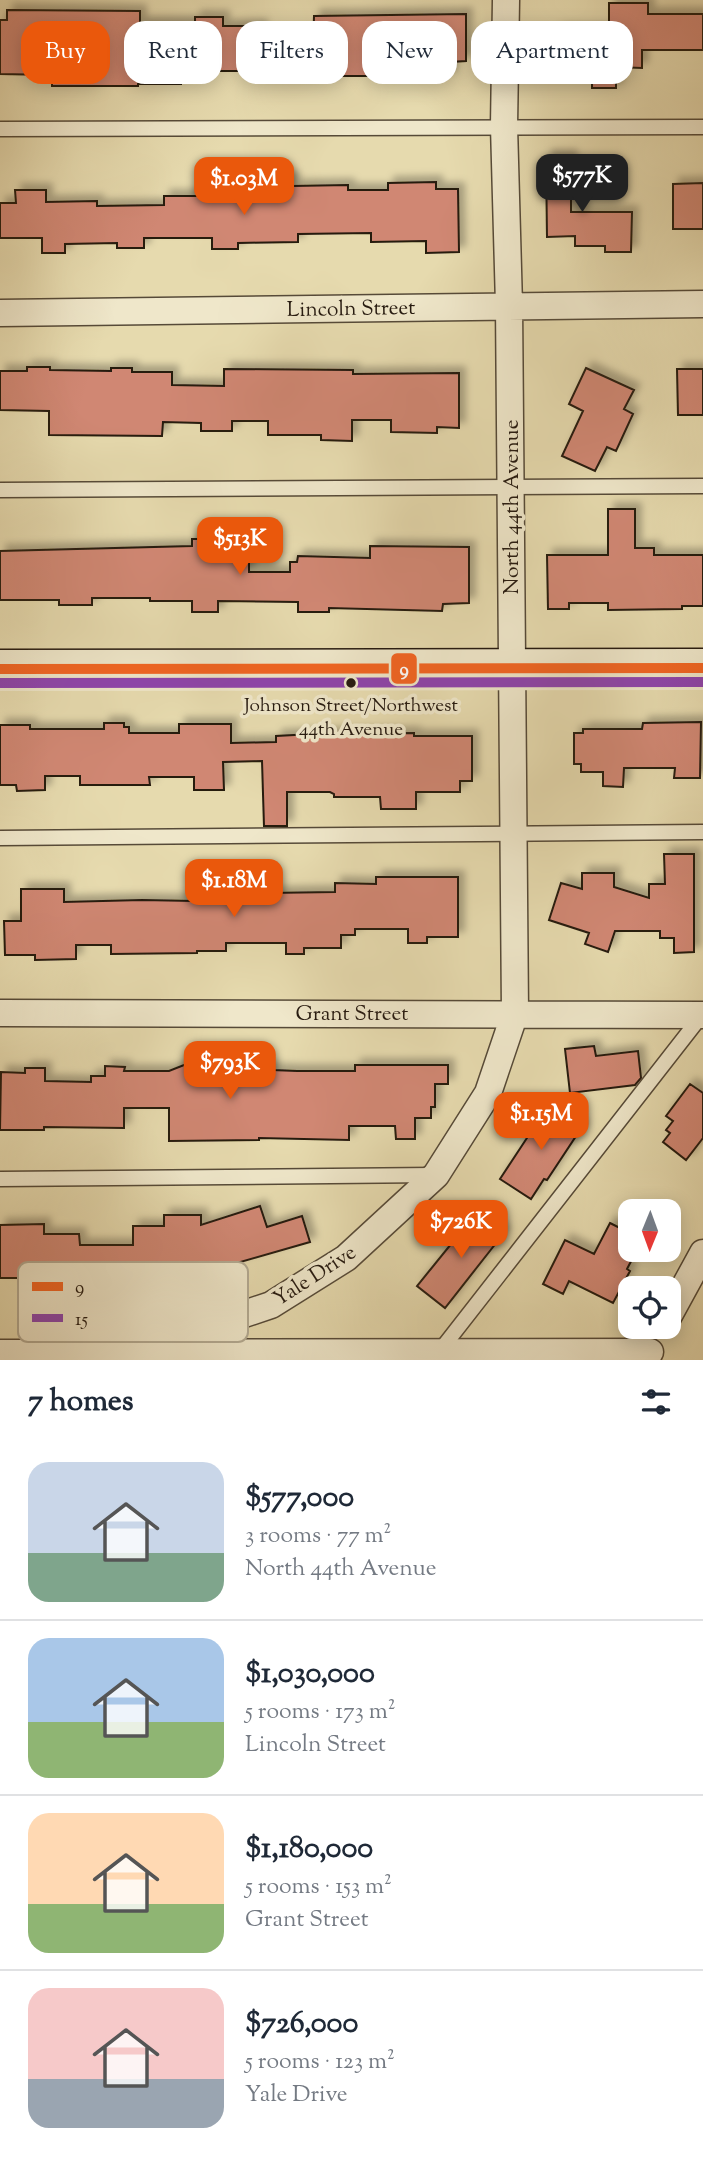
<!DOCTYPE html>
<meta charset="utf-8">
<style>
body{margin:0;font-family:"Sorts Mill Goudy",serif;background:#f2f2f3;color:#1f2937;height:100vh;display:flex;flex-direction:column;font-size:26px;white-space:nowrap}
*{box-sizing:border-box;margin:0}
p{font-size:23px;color:#747a83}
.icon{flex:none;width:38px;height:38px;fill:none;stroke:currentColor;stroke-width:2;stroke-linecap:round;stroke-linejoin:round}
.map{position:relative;height:1360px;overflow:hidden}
.side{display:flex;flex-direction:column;background:#fff;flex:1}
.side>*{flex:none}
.top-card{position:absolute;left:21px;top:21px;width:662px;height:63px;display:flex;gap:14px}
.needle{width:46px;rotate:181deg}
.tools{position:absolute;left:618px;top:1199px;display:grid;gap:14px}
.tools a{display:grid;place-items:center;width:63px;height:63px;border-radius:14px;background:#fff;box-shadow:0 4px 18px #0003;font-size:35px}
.price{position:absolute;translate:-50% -60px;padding:0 16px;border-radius:14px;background:#ea580c;color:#fff;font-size:23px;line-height:46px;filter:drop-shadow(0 2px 4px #0008)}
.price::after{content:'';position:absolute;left:50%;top:42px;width:21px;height:16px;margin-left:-10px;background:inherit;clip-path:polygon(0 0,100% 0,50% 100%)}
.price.current{background:#222;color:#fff}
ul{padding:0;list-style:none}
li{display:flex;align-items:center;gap:21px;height:175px;padding:0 28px}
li+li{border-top:2px solid #e0e1e3}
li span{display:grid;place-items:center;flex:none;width:196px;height:140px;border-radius:21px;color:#555}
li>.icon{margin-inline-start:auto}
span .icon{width:84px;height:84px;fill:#fffc;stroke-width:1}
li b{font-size:30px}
h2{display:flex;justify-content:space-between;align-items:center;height:84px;padding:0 28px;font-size:30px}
.tag{padding:0 24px;border-radius:21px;background:#fff;box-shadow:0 4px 18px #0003;font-size:24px;line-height:63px}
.tag.current{background:#ea580c;color:#fff}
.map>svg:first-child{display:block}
.building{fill:#d08773;stroke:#261a10;stroke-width:2;filter:url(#shadow)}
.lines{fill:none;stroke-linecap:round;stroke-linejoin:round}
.lane-casing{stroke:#564a38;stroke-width:17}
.street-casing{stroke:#564a38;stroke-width:29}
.secondary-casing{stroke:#261a10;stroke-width:41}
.lane{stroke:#efe7ca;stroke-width:14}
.street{stroke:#efe7ca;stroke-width:26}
.secondary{stroke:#efe7ca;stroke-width:38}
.bus-1-casing{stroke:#efe7ca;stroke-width:16}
.bus-2-casing{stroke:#efe7ca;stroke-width:16}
.bus-1{stroke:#f26522;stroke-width:10}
.bus-2{stroke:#8e44ad;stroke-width:10}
.bus-dot{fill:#261a10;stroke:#efe7ca;stroke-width:2.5}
.labels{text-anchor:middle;stroke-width:7;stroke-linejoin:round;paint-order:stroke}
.bus-label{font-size:19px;fill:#261a10;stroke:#efe7ca}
.street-label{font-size:21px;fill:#261a10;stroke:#efe7ca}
.key{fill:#efe7ca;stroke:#b3aa92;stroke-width:2}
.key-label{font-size:19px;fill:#261a10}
.line-badge{stroke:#efe7ca;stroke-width:2.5}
.badge-label{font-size:19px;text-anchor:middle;font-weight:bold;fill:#fff}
</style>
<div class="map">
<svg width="703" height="1360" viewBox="0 0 703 1360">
<defs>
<filter id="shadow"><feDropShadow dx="6" dy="-6" stdDeviation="3.5" flood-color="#0004"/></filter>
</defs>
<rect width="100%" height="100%" fill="#e6daae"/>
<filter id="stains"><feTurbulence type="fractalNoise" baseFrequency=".00286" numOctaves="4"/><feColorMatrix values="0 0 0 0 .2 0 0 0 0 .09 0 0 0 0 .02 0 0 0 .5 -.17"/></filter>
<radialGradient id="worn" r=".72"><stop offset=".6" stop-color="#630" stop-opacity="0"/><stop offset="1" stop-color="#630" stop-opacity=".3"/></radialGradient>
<path class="building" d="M609 3H648V14H703V50H642V68L616 67V88H592V68H557V31H609Z
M7 10 140 11V23H195V17H223V26H261V42H274V49H313L314 16 466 14V61L450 62V76L417 77V80L391 81V76H335V81L261 82V71H205V73H181V84H138V86H52V75L0 74V20H7Z
M546 156H571V212H632L631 252H605V246H575V236L547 237Z
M271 178H293V186L348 185V190H388V183L436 182V189H458L459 252 426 253V241L371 242V233L298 234V242L238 243V249H212V238H144V248H117V243L65 244V253H42V238H0V203H16L15 190H46V202L97 201V206L164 205V196H271Z
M703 183V229H673V184Z
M27 367H50V370L111 371V368H132V372H172V385L224 386V369L353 370V374L459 373V428L437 427V433L391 432V420H352V441L321 440V435H268V421H232V431H201V423L163 422 162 436 49 435V411L0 410V371H27Z
M586 368 634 390 624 409 633 414 616 451 607 447 595 471 562 456 583 411 569 404Z
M677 369H703V415H678Z
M608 509H635V548H654V555H703V606H682V609L608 610V603H569V609H548L547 555H608Z
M211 533H249V572H290V562H297L298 556 370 558V546L469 547V603L443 604 442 611 329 608V612H298V602L218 601V612H192V601H150V598H92V605H59V600H0V551L192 546V539H211Z
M701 722 700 778H674L675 768H624L623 787 603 786V772H581V764H574V733H583V729H642L643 723Z
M104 723H124V727H129V733H179V724H231V743L276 742V736L313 734 414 733V736H472V781H460V792H416V809H381L380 797H334V794L330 792H287V826H264L262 761 223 762 224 790H194V777H149L150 785H80V776H45V790L17 791 16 785H0V725H30V729H104Z
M664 854H694V952L674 953V938H660V931H615L608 952 585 944 589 933 549 920 561 883 582 889V873H614V887L649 898V884H665Z
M376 877H458V937H427V943H408V929H355V935H341V948H304V954H286V943H226V951H197V953L111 954V945H76V959L35 960V955H5L4 921H21V889H64V902L142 900 245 902 244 885H268V893L335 892V883L376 884Z
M594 1046 596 1056 638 1051 641 1078 635 1085 570 1093 565 1049Z
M184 1065H214V1068H273V1070L297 1071H355V1065H448V1084H435V1107H431V1118H415V1139H396L395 1126H349V1140L259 1138V1140L169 1141V1108H124V1128L44 1127V1130H0L1 1072 25 1073V1068H45V1081L91 1082V1076H105V1066L125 1067 124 1071H169Z
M690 1084 703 1093V1138L686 1160 663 1142 670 1133 666 1130 673 1121 666 1116Z
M548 1106 582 1127 547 1180 544 1179 531 1199 500 1179Z
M260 1206 267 1227 302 1216 310 1242 202 1273V1283H181L160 1270H124V1298L20 1299V1278H0V1225L44 1224V1234H79L80 1245H133V1226H164V1215H201V1225Z
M477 1212 504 1233 445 1308 417 1286Z
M610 1223 630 1233V1250H637L627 1269 630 1271 613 1303 569 1281 563 1294 543 1284 565 1240 594 1254Z"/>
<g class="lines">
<g class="lane-casing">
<path id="lane" d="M0 129 703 127
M0 490 703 486
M0 838 703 832
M0 1179 434 1175
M439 1352 702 1015"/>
</g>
<g class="street-casing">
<path id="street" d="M0 313 703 304
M0 1013 703 1015
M668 1317 703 1253
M0 1353 650 1352
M119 1360 131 1352 271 1305 346 1258 436 1175 488 1093 515 1013 509 305 504 126 506 0"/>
</g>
<g class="secondary-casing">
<path id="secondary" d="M0 669 703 668"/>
</g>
<use href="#lane" class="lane"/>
<use href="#street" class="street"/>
<use href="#secondary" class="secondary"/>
<g class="bus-1-casing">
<path id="bus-1" d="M0 669 703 668"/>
</g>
<g class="bus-2-casing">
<path id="bus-2" d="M0 683 703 682"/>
</g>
<use href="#bus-1" class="bus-1"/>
<use href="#bus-2" class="bus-2"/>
</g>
<circle class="bus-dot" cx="351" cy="683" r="6"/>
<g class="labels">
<g class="bus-label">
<text x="351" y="711">Johnson Street/Northwest<tspan x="351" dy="24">44th Avenue</tspan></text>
</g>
<g class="street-label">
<text transform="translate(351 308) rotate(-1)" y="7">Lincoln Street</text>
<text transform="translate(511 507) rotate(-90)" y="7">North 44th Avenue</text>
<text x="352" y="1020">Grant Street</text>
<text transform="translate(314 1275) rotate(-33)" y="7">Yale Drive</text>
</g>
</g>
<rect x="18" y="1262" width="230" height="80" rx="10" class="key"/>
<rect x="32" y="1282" width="31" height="9" fill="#f26522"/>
<rect x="32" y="1314" width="31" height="8" fill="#8e44ad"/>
<g class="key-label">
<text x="75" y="1293">9</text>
<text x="75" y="1325">15</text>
</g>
<rect class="line-badge" x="390" y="652" width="28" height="33" rx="7" fill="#f26522"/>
<g class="badge-label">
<text x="404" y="675">9</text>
</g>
<rect width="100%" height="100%" filter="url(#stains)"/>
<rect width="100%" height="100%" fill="url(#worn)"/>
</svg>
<div class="tools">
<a><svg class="needle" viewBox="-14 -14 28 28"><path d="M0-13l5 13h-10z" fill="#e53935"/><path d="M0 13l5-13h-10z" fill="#747a83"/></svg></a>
<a><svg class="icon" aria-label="locate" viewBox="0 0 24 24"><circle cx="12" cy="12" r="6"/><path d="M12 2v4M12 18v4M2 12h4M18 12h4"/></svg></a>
</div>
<b class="price current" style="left:582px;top:214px">$577K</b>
<b class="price" style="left:244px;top:217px">$1.03M</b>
<b class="price" style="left:240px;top:577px">$513K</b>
<b class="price" style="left:234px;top:919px">$1.18M</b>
<b class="price" style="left:230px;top:1101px">$793K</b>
<b class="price" style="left:541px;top:1152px">$1.15M</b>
<b class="price" style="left:461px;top:1260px">$726K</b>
<div class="top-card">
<a class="tag current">Buy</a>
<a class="tag">Rent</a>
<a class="tag">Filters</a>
<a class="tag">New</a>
<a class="tag">Apartment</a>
</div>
</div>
<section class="side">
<h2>7 homes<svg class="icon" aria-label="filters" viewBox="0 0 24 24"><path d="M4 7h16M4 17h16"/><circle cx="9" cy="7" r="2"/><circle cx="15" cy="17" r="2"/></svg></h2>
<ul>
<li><span style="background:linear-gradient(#c9d6e8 65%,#7fa58c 0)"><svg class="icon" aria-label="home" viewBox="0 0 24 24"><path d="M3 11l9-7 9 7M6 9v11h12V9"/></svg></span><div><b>$577,000</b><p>3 rooms · 77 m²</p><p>North 44th Avenue</p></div></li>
<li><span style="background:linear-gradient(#a9c7e8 60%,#8fb573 0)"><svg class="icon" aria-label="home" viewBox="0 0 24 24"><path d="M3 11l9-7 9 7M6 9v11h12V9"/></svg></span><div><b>$1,030,000</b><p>5 rooms · 173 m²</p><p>Lincoln Street</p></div></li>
<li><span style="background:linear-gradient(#ffd9b3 65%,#8fb573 0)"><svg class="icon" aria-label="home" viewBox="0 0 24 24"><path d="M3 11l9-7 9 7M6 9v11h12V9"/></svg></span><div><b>$1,180,000</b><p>5 rooms · 153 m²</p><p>Grant Street</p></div></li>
<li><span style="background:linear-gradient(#f6c9c9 65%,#9aa5b1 0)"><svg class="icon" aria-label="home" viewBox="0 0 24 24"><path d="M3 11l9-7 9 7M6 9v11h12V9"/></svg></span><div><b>$726,000</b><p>5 rooms · 123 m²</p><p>Yale Drive</p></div></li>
</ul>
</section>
